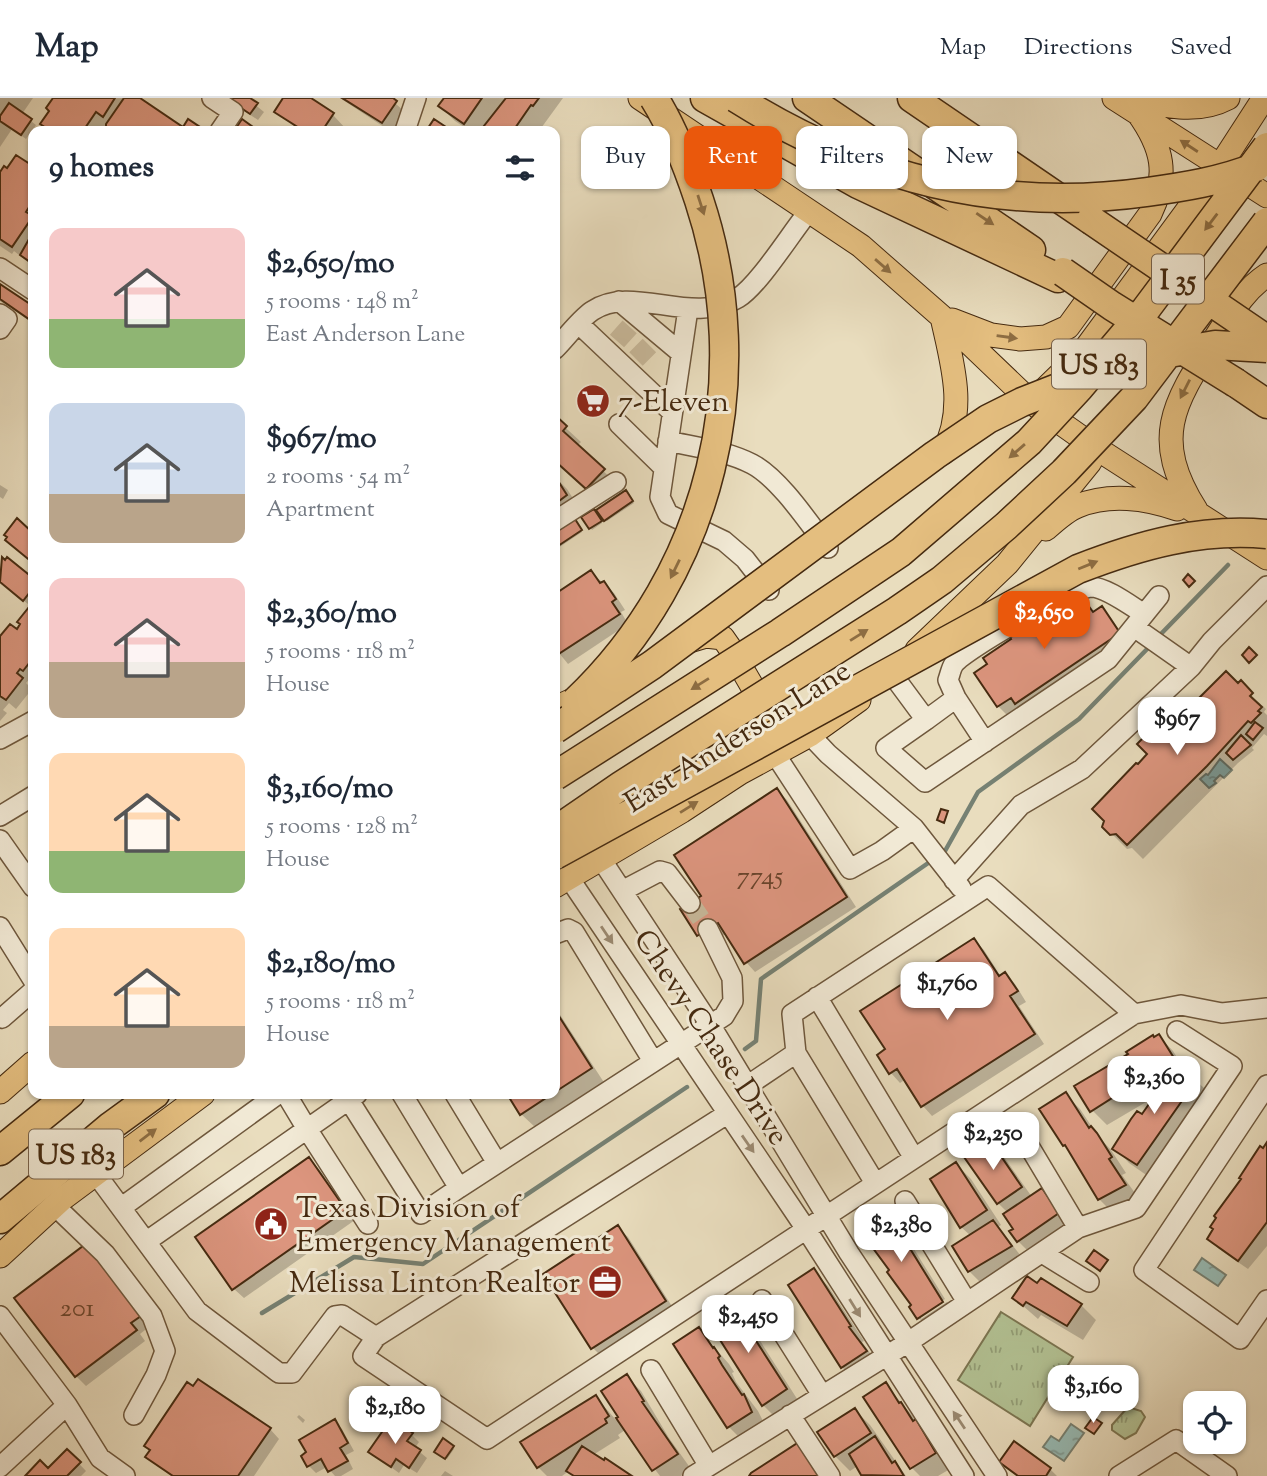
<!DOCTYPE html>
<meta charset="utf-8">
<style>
body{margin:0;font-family:"Sorts Mill Goudy",serif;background:#f6f6f7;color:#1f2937;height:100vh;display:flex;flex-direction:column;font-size:26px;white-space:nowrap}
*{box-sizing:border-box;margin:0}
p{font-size:23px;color:#747a83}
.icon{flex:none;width:38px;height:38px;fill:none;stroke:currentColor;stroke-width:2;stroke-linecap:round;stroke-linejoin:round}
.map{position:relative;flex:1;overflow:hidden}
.details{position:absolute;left:28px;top:28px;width:532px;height:973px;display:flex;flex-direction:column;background:#fff;border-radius:14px;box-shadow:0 2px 5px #0004}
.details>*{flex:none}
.top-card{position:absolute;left:581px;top:28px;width:581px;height:63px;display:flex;gap:14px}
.buttons{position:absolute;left:1183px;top:1293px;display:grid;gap:14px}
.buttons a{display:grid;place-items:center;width:63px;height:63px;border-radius:14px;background:#fff;box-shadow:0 2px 5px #0004;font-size:35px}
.price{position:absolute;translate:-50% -60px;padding:0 16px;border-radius:14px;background:#fff;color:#222;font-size:23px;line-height:46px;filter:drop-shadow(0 2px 4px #0008)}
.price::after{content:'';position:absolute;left:50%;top:42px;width:21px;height:16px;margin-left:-10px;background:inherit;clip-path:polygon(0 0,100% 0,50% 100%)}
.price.selected{background:#ea580c;color:#fff}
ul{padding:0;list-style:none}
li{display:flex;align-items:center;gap:21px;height:175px;padding:0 21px}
li span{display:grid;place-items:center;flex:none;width:196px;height:140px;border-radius:14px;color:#555}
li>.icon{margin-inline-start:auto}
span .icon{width:84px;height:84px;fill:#fffc;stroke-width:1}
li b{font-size:30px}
h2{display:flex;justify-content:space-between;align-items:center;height:84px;padding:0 21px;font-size:30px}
.tag{padding:0 24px;border-radius:14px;background:#fff;box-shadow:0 2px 5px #0004;font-size:24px;line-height:63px}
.tag.selected{background:#ea580c;color:#fff}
header{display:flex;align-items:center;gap:42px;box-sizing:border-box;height:98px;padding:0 35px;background:#fff;border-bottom:2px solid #e0e1e3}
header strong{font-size:33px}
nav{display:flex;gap:38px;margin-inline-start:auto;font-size:24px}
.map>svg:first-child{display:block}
.park{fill:url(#park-tufts);stroke:#7c7652;stroke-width:2}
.water{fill:url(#water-ripples);stroke:#768173;stroke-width:2}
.shadow{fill:#0003}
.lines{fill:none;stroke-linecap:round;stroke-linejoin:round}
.stream{stroke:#768173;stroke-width:4.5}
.building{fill:#dc957e;stroke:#452a10;stroke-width:2}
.minor-tunnel{stroke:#c8b99b;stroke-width:19;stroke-dasharray:19 10;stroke-linecap:butt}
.minor-casing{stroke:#6e573c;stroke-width:22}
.major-casing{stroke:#452a10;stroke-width:25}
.highway-casing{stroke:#452a10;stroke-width:31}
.minor{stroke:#f1e9d5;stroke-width:19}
.major{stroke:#e4be7f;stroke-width:23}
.highway{stroke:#e4be7f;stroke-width:28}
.highway-bridge-casing{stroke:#452a10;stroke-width:31;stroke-linecap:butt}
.highway-bridge{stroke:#e4be7f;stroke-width:28}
.oneway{fill:#8d6d42}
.oneway2{fill:#9b8a72}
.labels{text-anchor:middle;stroke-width:6;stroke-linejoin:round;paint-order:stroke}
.number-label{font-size:26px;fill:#6b452c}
.shield{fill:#f1e9d5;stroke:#79634b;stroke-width:2}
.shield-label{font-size:28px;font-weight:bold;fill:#452a10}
.poi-label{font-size:30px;fill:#452a10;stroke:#f1e9d5;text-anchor:start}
.street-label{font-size:30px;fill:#452a10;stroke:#f1e9d5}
</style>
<header>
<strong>Map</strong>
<nav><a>Map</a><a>Directions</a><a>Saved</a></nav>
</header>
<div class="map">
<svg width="1267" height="1378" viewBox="0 0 1267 1378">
<defs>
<pattern id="park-tufts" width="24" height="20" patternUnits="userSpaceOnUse" patternTransform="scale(1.75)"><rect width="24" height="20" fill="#b3c294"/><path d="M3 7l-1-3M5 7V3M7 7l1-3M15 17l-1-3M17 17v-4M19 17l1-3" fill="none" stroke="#939e77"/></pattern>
<pattern id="water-ripples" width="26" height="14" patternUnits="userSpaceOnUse" patternTransform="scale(1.75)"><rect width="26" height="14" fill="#97bbb5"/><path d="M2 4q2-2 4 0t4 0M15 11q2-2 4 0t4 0" fill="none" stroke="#7d9892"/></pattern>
</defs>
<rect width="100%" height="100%" fill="#e9ddbe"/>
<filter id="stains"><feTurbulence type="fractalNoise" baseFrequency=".00286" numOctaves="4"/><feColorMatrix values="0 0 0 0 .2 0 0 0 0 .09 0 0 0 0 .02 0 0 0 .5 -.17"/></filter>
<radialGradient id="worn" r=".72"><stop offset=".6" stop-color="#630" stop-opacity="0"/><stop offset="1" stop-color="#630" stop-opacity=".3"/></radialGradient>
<path class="park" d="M1001 1214 1073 1259 1030 1328 958 1282Z
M1128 1309 1141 1313 1145 1319 1136 1335 1125 1341 1112 1332V1327Z"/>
<path class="water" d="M1220 661 1232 672 1224 680 1220 677 1214 683 1216 685 1209 690 1200 681 1206 676 1208 677Z
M1202 1160 1226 1177 1218 1188 1194 1172Z
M1086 1284 1108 1300 1099 1313 1077 1297Z
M1071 1326 1084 1335 1064 1363 1043 1349 1051 1338 1059 1343Z"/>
<path class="shadow" d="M0 0H33L22 16 36 27 26 41 12 31 0 49Z
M55 0H137L183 32 189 24 202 33H112L109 31 108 33H50L42 26 51 13Z
M225 0H247L264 14 258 22Z
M286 0H307L333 17 347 32 299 33 277 13Z
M340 0H389L411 19 401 33H390Z
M446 0H563L539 33H470L455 23 440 8Z
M17 59 33 71V168L14 153 12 156 0 148V77L8 73Z
M0 188 33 210V225L0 203Z
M555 320 581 344 577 348 618 387 602 405 555 361Z
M555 379 567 391 581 413 555 430Z
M0 387 8 392 3 401 0 399Z
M627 396 634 405 607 423 605 421Z
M595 415 602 425 592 432 584 420Z
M575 423 582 434 555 452V436Z
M2 462 5 464 7 462 33 482V500L28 506 0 484Z
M591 474 614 495 625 512 621 514 628 526 568 566 555 550V498Z
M1080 498 1095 515 1102 510 1111 520 1129 546 1008 618 998 608Z
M33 507V581L31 579 26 585 32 591 16 611 9 605 3 612 7 615 0 623V540L17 534 22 527 20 524Z
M1251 597 1266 611 1264 614 1267 617V638L1264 636 1252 650 1254 652 1238 665 1143 761 1132 750 1127 751 1104 728 1164 638Z
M777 692 787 702 856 809 755 874 746 864 727 835 708 847 698 837 703 799Z
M974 842 984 852 1001 879 1005 876 1015 886 1026 904 1019 908 1044 946 932 1018 923 1008 906 981 900 985 891 975 887 952Z
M555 909 605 986 536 1030 521 1016 509 996H555Z
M1159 938 1173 953 1187 975 1212 997 1152 1081 1129 1065 1115 1050 1142 1019 1158 997 1107 1027 1092 1012Z
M1065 996 1080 1011 1098 1038 1111 1052 1126 1075 1122 1077 1140 1102 1114 1116 1099 1101 1071 1054 1064 1047Z
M990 1044 1004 1059 1032 1099 1042 1092 1057 1107 1073 1131 1033 1158 1018 1143 1008 1115 998 1105 967 1060Z
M1267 1047V1148L1248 1171 1219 1151 1209 1141Z
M309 1062 319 1071 355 1122 244 1200 234 1191Z
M956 1066 971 1081 1001 1127 998 1129 1025 1163 984 1188 969 1173 971 1138 961 1129Z
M884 1113 899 1127 945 1201 921 1216V1221L947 1204 957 1220 934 1235 919 1220 912 1209 914 1208 891 1173Z
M618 1130 628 1139 675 1213 602 1259 593 1250Z
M96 1157 150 1228 140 1236 145 1243 86 1288 76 1278Z
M813 1173 828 1188 864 1243 862 1244 880 1269 857 1284 842 1269Z
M1041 1183 1081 1207 1096 1222 1083 1242 1041 1217 1038 1221 1014 1200 1038 1188Z
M733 1210 748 1224 801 1307 778 1322 763 1307Z
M699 1232 729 1266 734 1274 732 1275 736 1284 758 1313 766 1329 744 1344 729 1329 676 1246Z
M626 1278 641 1293 669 1340 691 1371 681 1378H660L625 1332 618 1337 620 1340 593 1357 628 1378H573L569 1373 562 1378H547L538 1369 596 1299 616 1322 620 1320Z
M886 1287 930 1338 950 1371 938 1378H920L912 1370 866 1299Z
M855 1312 870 1327 906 1378H866L859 1367 850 1373 835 1358 820 1334Z
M299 1317 305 1322 303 1325 297 1319Z
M334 1324 342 1331 354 1353 346 1357 353 1371 341 1378H335L327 1369 316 1375 309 1368Z
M270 1331 279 1341 254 1378H171L147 1359Z
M412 1337 419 1344 415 1350 427 1360 417 1375 404 1367 399 1375 370 1354Z
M443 1343 454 1351 447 1361 438 1355Z
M1015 1346 1050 1371 1057 1378H1018L1008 1371 1001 1364Z
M67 1353 86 1373 81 1378H27L48 1372Z
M445 1373 453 1378H441Z"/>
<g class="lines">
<path class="stream" d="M1158 539 1228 467
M941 756 945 753 978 694 1079 621 1150 548
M745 951 756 943 761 881 934 761
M262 1215 354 1159 423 1166 687 989"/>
</g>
<path class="building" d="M53 0H115L103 19 96 14 83 33H51L40 26 49 13 46 10Z
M124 0H140L183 29 188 21 203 31 201 33H112L106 29V26Z
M226 0H250L258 5 250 16Z
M283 0H311L334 15 322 33H304L274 14Z
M342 0H393L397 3 382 25Z
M444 0H482L464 26 438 8Z
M506 0H539L533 8 531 7 513 33H480Z
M9 5 32 21 21 37 0 23V18Z
M242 21 253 29 250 33H234Z
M434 21 452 33H426Z
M16 57 33 68V103L26 114 33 118 12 149 0 141V74L4 68 7 70Z
M33 134V166L20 157Z
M0 186 33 208V224L0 201Z
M555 317 567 328 563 333 605 371 586 391 555 363Z
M555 378 567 397 555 406Z
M626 392 633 403 604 423 596 412Z
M594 411 602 423 589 431 581 419Z
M17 420 33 435V465L5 442 7 439 4 437Z
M575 421 582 432 555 450V434Z
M2 459 5 462 7 459 33 480V490L23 503 0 484Z
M591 472 600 485 604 483 616 501 612 504 620 516 557 557 555 553V496Z
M1188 476 1195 483 1189 489 1183 482Z
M1080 496 1093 514 1102 508 1120 535 1015 606 1011 600 997 609 974 575 987 566 983 560 1011 541 1007 536 1025 524 1029 530Z
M33 504V560L23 573 20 571 17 575 23 580 6 602 0 598V538L10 526 17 531 20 526 17 524Z
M1249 549 1257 557 1249 565 1242 557Z
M1226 573 1238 585 1241 582 1253 595 1250 598 1262 609 1258 613 1261 615 1251 625 1248 623 1207 668 1127 747 1116 736 1110 737 1102 729 1104 723 1092 711 1136 665 1138 666 1147 656 1137 646 1156 627 1164 635 1169 630 1171 631 1182 620 1180 619Z
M1255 624 1263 630 1253 642 1246 636Z
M1241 637 1251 647 1233 662 1226 655Z
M777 690 847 799 744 866 718 825 697 838 680 811 701 798 674 757Z
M941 711 948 713 944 725 937 722Z
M974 840 999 878 1005 874 1018 893 1010 898 1035 936 921 1009 897 971 889 976 877 957 885 951 860 913Z
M555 912 592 970 555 994Z
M1159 936 1174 960 1118 999 1117 997 1090 1014 1074 988 1128 956 1126 954 1153 937 1154 939Z
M1177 966 1198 980 1137 1067 1112 1051 1131 1021 1137 1013 1142 1016Z
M1066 994 1089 1030 1091 1028 1097 1035 1112 1059 1109 1061 1126 1087 1098 1102 1065 1047 1063 1048 1039 1011Z
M507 996H552L520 1017Z
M990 1042 1022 1089 997 1106 964 1059Z
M1267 1044V1124L1238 1163 1207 1141 1213 1131 1210 1129 1216 1120 1214 1118 1241 1081 1239 1080 1260 1048 1263 1050Z
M309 1059 346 1112 232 1192 195 1139Z
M956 1064 987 1112 960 1130 930 1081Z
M1042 1090 1059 1115 1017 1144 1009 1133 1013 1131 1003 1116Z
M885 1110 943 1204 917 1221 909 1209 911 1207 887 1174 889 1172 864 1138 868 1135 862 1125Z
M993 1122 1012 1148 968 1174 952 1148Z
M618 1127 666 1203 591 1251 543 1176Z
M87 1145 141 1218 131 1225 137 1232 75 1279 14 1200Z
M1094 1152 1108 1162 1100 1173 1086 1163Z
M814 1170 851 1228 849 1229 867 1253 841 1270 788 1187Z
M1027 1178 1037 1185 1041 1180 1082 1206 1067 1228 1026 1204 1023 1208 1012 1200Z
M733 1207 787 1291 762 1308 708 1223Z
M699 1229 713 1250 714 1249 720 1258 718 1260 722 1267 742 1297 744 1296 752 1314 727 1330 673 1246Z
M627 1276 644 1303 642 1304 678 1356 652 1373 616 1320 618 1319 601 1293Z
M198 1281 271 1330 238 1378H173L145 1359 150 1352 144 1348 187 1284 193 1288Z
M886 1284 899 1305 901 1304 913 1323 916 1321 936 1355 910 1371 863 1299Z
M596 1297 609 1318 605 1321 607 1325 537 1370 520 1344Z
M855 1310 871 1335 834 1359 817 1334Z
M1093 1319 1102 1325 1094 1336 1085 1330Z
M335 1321 348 1345 340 1350 348 1363 328 1374 321 1361 307 1369 301 1358 306 1354 299 1342Z
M391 1321 413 1335 407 1343 421 1352 409 1370 396 1361 391 1369 368 1354Z
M875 1338 892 1365 895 1363 904 1378 861 1377 849 1356Z
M443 1340 454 1348 445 1361 434 1354Z
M1014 1343 1051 1370 1046 1378H1018L999 1364Z
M799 1344 820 1378H749L751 1375Z
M582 1348 604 1362 605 1360 632 1378H574L566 1373Z
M67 1351 81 1364 67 1378H25L40 1362 48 1370Z"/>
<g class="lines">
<path class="minor-tunnel" d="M617 243 634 224
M636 261 654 243
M690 805 708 831"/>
<g class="minor-casing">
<path id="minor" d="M212 0 233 14 220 33
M405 33 416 0
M0 170 33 192
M619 203 681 255
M688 211 660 399 668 416 724 443 745 461 769 492
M0 216 7 221 0 231
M579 226 672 314
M555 251C567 239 579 222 592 213 633 185 691 229 738 200 759 187 791 135 809 113
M619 326 664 370
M668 343C695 349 727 353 752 366 779 380 809 425 828 450
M555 423 616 384
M1134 529 1191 569
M892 576 926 622 956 600
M926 622 886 650 925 684 1108 561 1159 498
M810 637 828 656 914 730 961 790
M0 641 33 623
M985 644 956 600 948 582C950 577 951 570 954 566 965 551 1073 490 1091 489 1106 489 1131 508 1144 516
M775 656 850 771 882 753 914 730
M0 718 33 698
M0 742 33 789
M601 761 711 928 849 1155 997 1378
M569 780 806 1131 964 1378
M954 782 1021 707 1082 671 1191 569 1212 543 1267 488
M622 793 660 773 667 775 690 805
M0 829 33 882
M555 836 568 831 574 834 653 963
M817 899 914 1060
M0 919 2 920 33 893
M1267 987 1144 1172 1240 1241 1267 1202
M747 988 796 955
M286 996 307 1031 357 996
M345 996 421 1116 459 1090
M402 996 459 1090 724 918 733 903 732 880 708 831
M455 996 497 1065
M727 1016 376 1239 363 1258 487 1341 1134 916 1181 907 1222 915 1267 910
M1020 1033 1078 1130
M96 1076 197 1213 279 1275H292L335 1218 342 1217 376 1239
M875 1085 796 955 792 916 988 788 1134 916
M905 1103 967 1204
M55 1108 105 1156 152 1218 165 1253 156 1277 134 1317
M122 1109 278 996
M147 1143 307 1031 368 1126
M1042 1155 1089 1184
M762 1202 822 1297
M0 1218 67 1307 0 1369
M651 1272 709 1368
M67 1307 100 1360 125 1378
M790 1317 830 1378
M693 1378 907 1245 1078 1130 1136 1110 1232 968 1177 933
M1119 1378 1176 1342 1227 1378"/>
</g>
<g class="major-casing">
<path id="major" d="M640 0 861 148 942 219 1031 304 1099 352 1267 460
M1114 0 1267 98
M1129 0C1162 7 1196 17 1228 0
M942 219C952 265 967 311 943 355
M952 222 991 237 1020 241 1046 239 1068 229 1150 116C1169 77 1163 50 1138 15
M1043 293 1083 254 1220 68 1264 0
M1196 412C1150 339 1174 305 1216 239 1231 216 1244 192 1267 177
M1046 431C1055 423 1067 412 1078 408 1109 395 1146 400 1177 411
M686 544 706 538 723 540 730 550 767 614 770 632 761 653
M917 552 1007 466 1090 364
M555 610 590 594
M555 788 682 713 740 675 810 637 859 602
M0 994 33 965
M0 1158 62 1101 203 996"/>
</g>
<g class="highway-casing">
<path id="highway" d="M705 0 858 86 1058 180
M807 0 1031 152
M912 0 1091 122
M1236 285 1267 306
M0 1053 70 996
M0 1121 111 1028 155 996"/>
</g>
<use href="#minor" class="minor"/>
<use href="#major" class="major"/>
<use href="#highway" class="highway"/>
<g class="highway-bridge-casing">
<path id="highway-bridge" d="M736 0C863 80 997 115 1147 94 1183 89 1222 83 1256 69
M1091 122 1266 241
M1063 174 1112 208 1236 285
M575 604C712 474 758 280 699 102 687 66 674 32 654 0
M555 631 652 567 935 357 988 321 1022 304 1129 262 1215 247 1267 250
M555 678 780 535 901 454 1029 344 1079 290 1146 211 1267 49
M555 733 622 687 897 513 942 482 1006 428 1064 374 1134 300 1267 124
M555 757 1078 471C1140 447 1200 430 1267 436"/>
</g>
<use href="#highway-bridge" class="highway-bridge"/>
</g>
<defs><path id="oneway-solid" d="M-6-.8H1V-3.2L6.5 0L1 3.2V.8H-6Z" transform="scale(1.75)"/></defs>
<g class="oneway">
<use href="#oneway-solid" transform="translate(1189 48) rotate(-147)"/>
<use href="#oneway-solid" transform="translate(701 107) rotate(72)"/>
<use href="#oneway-solid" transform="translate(985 121) rotate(34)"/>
<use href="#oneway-solid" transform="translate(1211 124) rotate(127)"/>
<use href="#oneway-solid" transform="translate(883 168) rotate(41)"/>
<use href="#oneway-solid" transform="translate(1007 239) rotate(8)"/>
<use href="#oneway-solid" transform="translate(1185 291) rotate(117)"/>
<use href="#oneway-solid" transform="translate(1017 353) rotate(139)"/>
<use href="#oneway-solid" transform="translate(1088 467) rotate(-22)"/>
<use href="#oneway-solid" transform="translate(675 471) rotate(116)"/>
<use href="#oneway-solid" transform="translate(859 537) rotate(-32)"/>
<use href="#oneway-solid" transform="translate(700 586) rotate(148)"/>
<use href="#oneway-solid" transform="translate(689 709) rotate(-32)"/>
<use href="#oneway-solid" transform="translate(148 1037) rotate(-37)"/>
</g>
<g class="oneway2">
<use href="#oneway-solid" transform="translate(607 837) rotate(56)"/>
<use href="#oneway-solid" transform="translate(748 1046) rotate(55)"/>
<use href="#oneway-solid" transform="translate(855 1210) rotate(58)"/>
<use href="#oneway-solid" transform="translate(959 1322) rotate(-124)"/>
</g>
<defs>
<g id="supermarket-disc" transform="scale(1.75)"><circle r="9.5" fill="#8f2418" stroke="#f1e9d5"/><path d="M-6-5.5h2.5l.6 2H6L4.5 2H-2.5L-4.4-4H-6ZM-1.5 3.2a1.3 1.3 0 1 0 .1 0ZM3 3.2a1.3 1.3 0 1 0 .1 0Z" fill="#fff"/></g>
<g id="civic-disc" transform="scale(1.75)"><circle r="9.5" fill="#8f2418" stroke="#f1e9d5"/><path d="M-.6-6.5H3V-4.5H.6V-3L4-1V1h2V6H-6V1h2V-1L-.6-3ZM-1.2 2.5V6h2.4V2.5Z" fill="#fff"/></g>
<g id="office-disc" transform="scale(1.75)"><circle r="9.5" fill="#8f2418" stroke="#f1e9d5"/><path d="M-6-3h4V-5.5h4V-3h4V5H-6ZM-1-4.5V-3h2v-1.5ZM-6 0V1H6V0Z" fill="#fff"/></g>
</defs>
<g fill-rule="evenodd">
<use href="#supermarket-disc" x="593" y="303"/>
<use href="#civic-disc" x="271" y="1126"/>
<use href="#office-disc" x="605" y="1184"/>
</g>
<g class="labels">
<g class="number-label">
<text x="760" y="786">7745</text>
<text x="77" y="1218">201</text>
</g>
<g class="shield">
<rect x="1152" y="156.5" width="52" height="49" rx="5"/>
<rect x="1052" y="241.5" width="94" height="49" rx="5"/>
<rect x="29" y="1031.5" width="94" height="49" rx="5"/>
</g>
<g class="shield-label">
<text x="1178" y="191">I 35</text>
<text x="1099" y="276">US 183</text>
<text x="76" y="1066">US 183</text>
</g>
<g class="poi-label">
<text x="618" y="313">7-Eleven</text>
<text x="296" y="1119">Texas Division of<tspan x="296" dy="34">Emergency Management</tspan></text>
<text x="580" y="1194" text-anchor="end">Melissa Linton Realtor</text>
</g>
<g class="street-label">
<text transform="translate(737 638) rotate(-32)" y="10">East Anderson Lane</text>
<text transform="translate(712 939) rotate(56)" y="10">Chevy Chase Drive</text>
</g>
</g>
<rect width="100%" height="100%" filter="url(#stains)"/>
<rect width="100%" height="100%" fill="url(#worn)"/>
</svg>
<div class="buttons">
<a><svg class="icon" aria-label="locate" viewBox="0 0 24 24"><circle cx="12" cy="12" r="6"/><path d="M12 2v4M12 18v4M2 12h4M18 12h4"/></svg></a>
</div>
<b class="price selected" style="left:1044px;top:553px">$2,650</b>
<b class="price" style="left:1177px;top:659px">$967</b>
<b class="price" style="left:947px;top:924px">$1,760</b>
<b class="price" style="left:1154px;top:1018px">$2,360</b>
<b class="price" style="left:993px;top:1074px">$2,250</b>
<b class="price" style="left:901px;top:1166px">$2,380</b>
<b class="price" style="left:748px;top:1257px">$2,450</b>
<b class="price" style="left:1093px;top:1327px">$3,160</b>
<b class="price" style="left:395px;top:1348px">$2,180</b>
<div class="top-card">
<a class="tag">Buy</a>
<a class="tag selected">Rent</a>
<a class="tag">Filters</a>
<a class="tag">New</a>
</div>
<section class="details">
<h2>9 homes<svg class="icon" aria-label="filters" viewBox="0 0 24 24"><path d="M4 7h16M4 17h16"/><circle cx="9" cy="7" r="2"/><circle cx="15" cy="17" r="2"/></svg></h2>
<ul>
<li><span style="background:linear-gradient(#f6c9c9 65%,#8fb573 0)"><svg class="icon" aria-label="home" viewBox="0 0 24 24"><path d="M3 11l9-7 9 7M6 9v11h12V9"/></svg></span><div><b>$2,650/mo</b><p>5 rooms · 148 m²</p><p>East Anderson Lane</p></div></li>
<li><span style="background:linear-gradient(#c9d6e8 65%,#b9a48a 0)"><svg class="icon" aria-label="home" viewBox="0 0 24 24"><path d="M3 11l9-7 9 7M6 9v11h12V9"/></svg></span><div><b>$967/mo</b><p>2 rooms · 54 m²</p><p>Apartment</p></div></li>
<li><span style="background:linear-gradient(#f6c9c9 60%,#b9a48a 0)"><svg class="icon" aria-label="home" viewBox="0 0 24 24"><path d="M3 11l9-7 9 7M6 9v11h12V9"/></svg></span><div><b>$2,360/mo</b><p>5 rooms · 118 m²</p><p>House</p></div></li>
<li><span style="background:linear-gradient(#ffd9b3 70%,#8fb573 0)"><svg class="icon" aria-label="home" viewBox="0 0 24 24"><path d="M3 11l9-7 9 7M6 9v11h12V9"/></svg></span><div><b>$3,160/mo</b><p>5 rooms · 128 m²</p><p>House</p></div></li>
<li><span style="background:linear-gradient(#ffd9b3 70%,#b9a48a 0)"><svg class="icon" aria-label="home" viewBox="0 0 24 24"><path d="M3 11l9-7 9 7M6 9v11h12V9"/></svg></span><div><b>$2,180/mo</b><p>5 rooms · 118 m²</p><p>House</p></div></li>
</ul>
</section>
</div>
